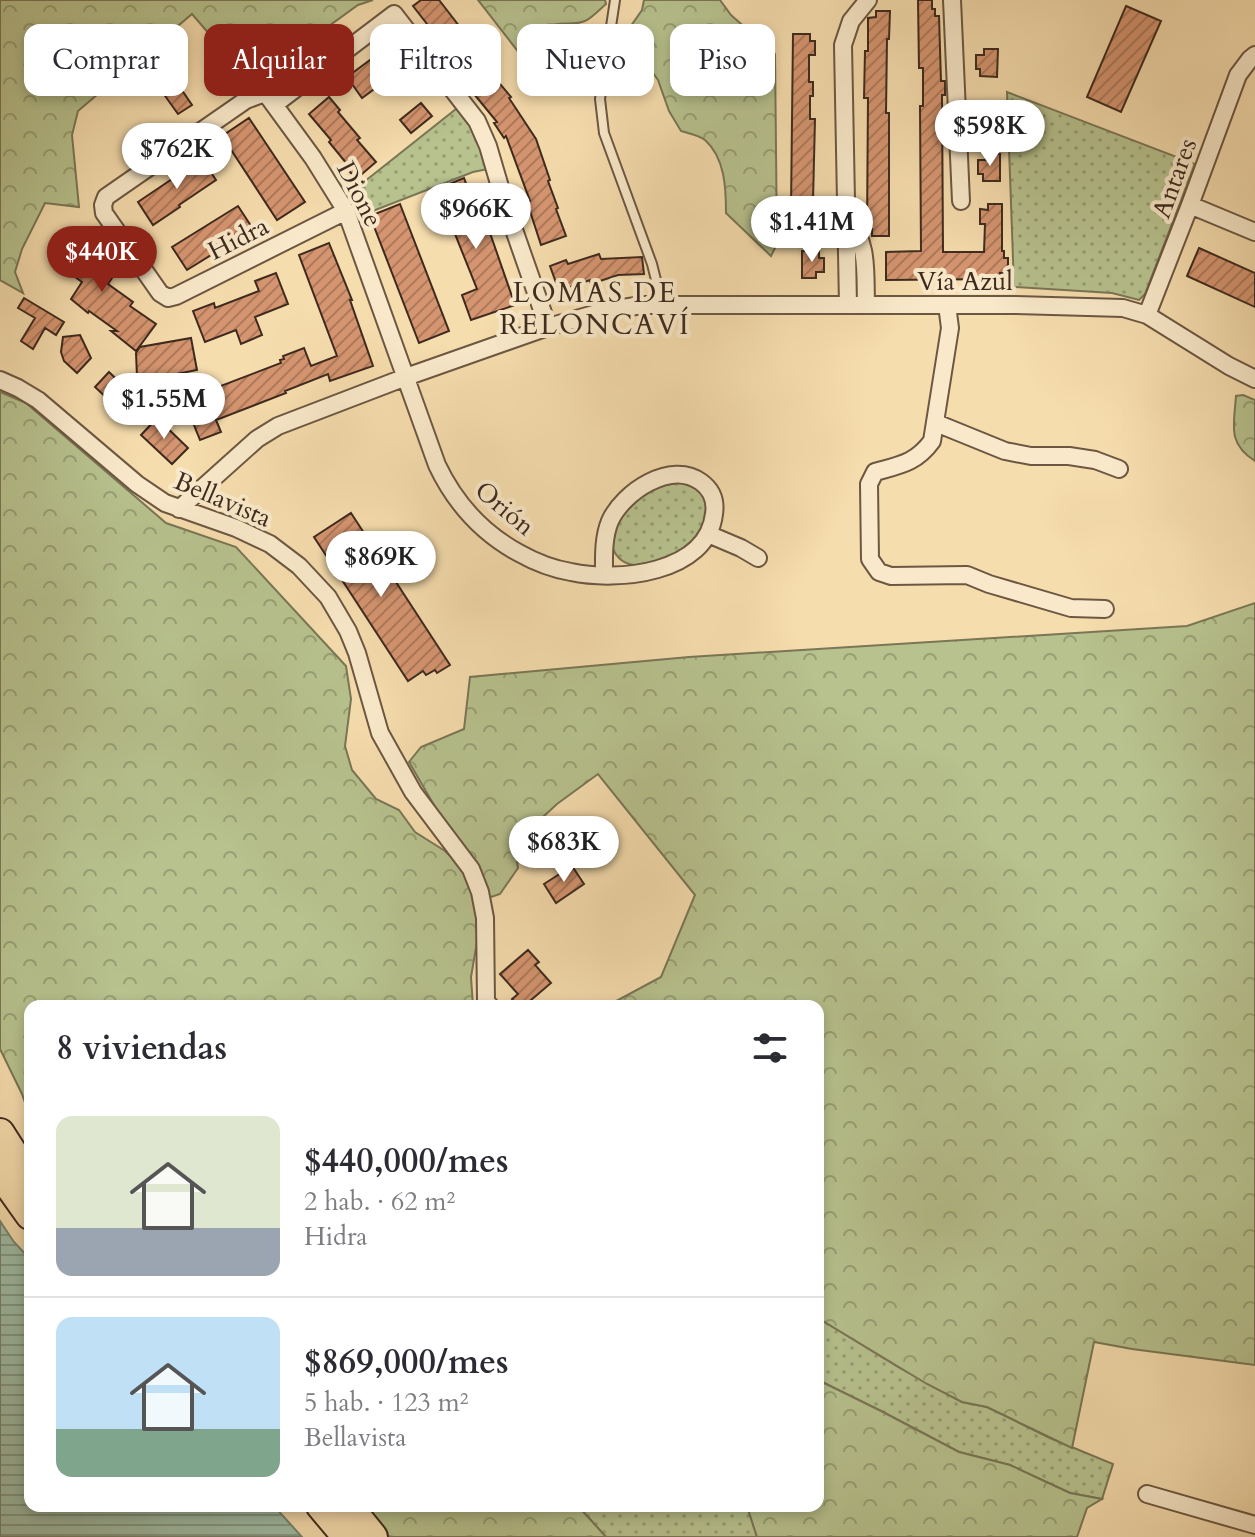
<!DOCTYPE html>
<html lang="es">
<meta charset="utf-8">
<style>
body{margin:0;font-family:Cardo,serif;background:#f2f2f3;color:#2b2b33;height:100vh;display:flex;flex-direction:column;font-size:30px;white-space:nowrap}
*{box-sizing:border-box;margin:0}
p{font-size:26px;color:#7c7c81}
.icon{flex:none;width:44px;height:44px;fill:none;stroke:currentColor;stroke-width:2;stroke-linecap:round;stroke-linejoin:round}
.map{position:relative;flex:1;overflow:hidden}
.sheet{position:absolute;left:24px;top:1000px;width:800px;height:512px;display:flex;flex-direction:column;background:#fff;border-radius:16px;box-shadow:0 4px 12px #0003}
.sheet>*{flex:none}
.guide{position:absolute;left:24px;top:24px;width:800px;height:72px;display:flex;gap:16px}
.price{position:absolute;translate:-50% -68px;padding:0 18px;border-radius:28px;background:#fff;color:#222;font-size:26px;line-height:52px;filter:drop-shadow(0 2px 4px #0008)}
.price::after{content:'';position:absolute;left:50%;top:48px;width:24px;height:18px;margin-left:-12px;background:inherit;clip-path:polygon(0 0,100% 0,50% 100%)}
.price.on{background:#8f2418;color:#fff}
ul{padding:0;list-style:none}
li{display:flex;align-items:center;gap:24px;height:200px;padding:0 32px}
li+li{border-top:2px solid #e1e1e2}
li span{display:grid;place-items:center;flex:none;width:224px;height:160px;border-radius:16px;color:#555}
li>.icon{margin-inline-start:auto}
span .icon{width:96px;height:96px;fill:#fffc;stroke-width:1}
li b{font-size:34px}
h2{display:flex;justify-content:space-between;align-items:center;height:96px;padding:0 32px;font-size:34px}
.pill{padding:0 28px;border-radius:16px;background:#fff;box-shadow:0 4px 12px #0003;font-size:28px;line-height:72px}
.pill.on{background:#8f2418;color:#fff}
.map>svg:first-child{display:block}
.grass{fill:url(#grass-dots);stroke:#7a7656;stroke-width:2}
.forest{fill:url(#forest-crowns);stroke:#7a7656;stroke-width:2}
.water{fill:url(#water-rules);stroke:#788270;stroke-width:2}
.building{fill:url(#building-hatch);stroke:#3e2a1e;stroke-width:2}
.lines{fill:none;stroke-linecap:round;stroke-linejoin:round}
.lane-casing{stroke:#6c5742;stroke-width:12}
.street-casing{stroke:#6c5742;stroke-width:20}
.highway-casing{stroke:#3e2a1e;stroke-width:32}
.lane{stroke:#f9e9ca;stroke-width:8}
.street{stroke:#f9e9ca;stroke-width:16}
.highway{stroke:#f6ddae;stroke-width:28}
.labels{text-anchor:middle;stroke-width:8;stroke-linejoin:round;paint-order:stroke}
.street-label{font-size:26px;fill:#3e2a1e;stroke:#f9e9ca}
.neighbourhood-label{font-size:28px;letter-spacing:2px;fill:#3e2a1e;stroke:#f9e9ca}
</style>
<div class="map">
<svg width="1255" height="1537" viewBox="0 0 1255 1537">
<defs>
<pattern id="grass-dots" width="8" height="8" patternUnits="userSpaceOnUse" patternTransform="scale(2)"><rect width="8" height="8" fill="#b7c28e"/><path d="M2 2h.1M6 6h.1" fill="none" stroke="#969e73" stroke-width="1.8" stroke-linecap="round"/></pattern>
<pattern id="forest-crowns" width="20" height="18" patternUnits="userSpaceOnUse" patternTransform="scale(2)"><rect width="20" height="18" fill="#b7c28e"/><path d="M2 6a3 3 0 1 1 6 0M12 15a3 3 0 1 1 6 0" fill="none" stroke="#969e73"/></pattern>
<pattern id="water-rules" width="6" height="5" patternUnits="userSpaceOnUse" patternTransform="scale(2)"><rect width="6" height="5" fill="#9ebda6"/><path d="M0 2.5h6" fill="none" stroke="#829a87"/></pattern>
<pattern id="building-hatch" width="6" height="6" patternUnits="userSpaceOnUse" patternTransform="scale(2)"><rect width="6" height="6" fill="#d59570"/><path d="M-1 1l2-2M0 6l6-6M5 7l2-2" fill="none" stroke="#ae7a5b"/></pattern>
</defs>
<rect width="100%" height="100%" fill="#f6ddae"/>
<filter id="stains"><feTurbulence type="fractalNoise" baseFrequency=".0025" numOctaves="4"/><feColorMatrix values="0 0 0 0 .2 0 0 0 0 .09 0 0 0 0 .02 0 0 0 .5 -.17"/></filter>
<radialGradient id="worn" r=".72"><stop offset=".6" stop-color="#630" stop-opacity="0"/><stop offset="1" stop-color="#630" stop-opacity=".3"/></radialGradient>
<path class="grass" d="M1007 92 1195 164 1145 294 1139 300 1112 293 1014 287Z
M456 109C476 121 480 148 488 169L473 172 360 216 350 193Z
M675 482C718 482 713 526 687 547 675 556 662 560 648 564 637 566 627 566 619 558 599 538 627 503 645 492 654 486 665 484 675 482Z
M818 1318 898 1367 962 1402 987 1407 1050 1438 1113 1464 1102 1499 1070 1493 1010 1465 959 1452 881 1411 818 1380Z
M578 1506H747L757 1537H606Z"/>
<path class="forest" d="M0 0H373L358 5 271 68 254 86 192 14 78 111 72 135 79 207 45 203 22 249 15 272 23 293 0 280Z
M478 0H605L606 4C600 9 592 18 585 21 574 26 558 21 546 27 532 34 536 49 520 54Z
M644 0H720L731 15 775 54 777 244 771 256 726 213C726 188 725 158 705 140 699 135 688 133 681 131L669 111 658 80 639 54 621 40 642 10Z
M0 392 26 403 166 523 236 547 346 666 351 699 345 746 352 770 376 799 399 810 415 832 445 851 458 864 477 894 478 936 471 977 473 1006H30V1117L22 1094 0 1049Z
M1243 395 1255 400V461C1227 443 1234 425 1236 396Z
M1255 603V1365L1132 1349 1094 1342 1072 1448 987 1407 962 1402 927 1384 818 1318V1006H607L661 977 695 895 598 774 557 804 517 841 516 854 518 868 500 894 488 898 409 762 421 747 464 729 470 677 689 657 1187 626Z
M818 1380 881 1411 959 1452 1010 1465 1070 1493 1102 1499 1087 1508 1077 1537H757L747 1506H818Z
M366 1506H578L606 1537H387Z"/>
<path class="water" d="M0 1221 14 1242 30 1259V1506H274L302 1537H0Z"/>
<path class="building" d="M421 0H439L477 49 473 52 511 97 509 98 536 139 550 180 548 181 558 208 556 209 566 236 541 245 527 202 530 201 506 136 504 138 494 123 497 122 461 78 464 75 446 53 448 51 413 6Z
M918 0H932V9H935V16H939L941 81H945V95H942L943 252H984L985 224H980V209L988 210V204H1002V251H1004V258H1008V273H1000V279L886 280V252L921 251 920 106H923V68H919Z
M1126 6 1161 21 1121 112 1087 97Z
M876 11H890L889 39H887L886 113H889V236H872V229H867L868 98H864L865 51H868V18L876 17Z
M793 34H810V41H815V55H809V82H813V96H810V119H815L813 201H805V207L791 208Z
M385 49 400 70 362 98 347 77Z
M984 49H998L997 77 980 76V69H976V55H984Z
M165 59 180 81 177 83 192 105 178 114 163 93 166 91 151 69Z
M329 97 340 110 338 112 360 138 357 140 376 162 356 179 345 166 347 164 329 142 331 140 309 114Z
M983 101H997L996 129H979V121H975V107H983Z
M421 103 432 116 411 133 400 120Z
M249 118 305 202 277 220 222 136Z
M986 154H1000V181H983V174H978V160H986Z
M201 158 216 180 179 205 180 207 153 225 138 202 175 177 174 175Z
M464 178 475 207 479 206 490 233 515 305 471 320 462 295 477 289 447 214 444 216 434 190Z
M400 204 449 331 419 343 370 216Z
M238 206 253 229 187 270 172 247Z
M70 234 88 247 84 253 114 275 108 284 133 302 130 306 156 324 136 351 111 331H117L89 311 88 313 71 299 82 282 51 260Z
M329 243 352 300H350L373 366 330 381 328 374 285 391 286 393 216 420 221 432 200 440 184 400 281 363 280 360 284 359 283 356 304 348 311 366 337 356 299 255Z
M1199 248 1255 273V307L1187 276Z
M802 251H819V258H824V272H816V278H802Z
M599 254 601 259 642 257 644 274 618 275 591 284 590 280 559 291 550 266 566 260 568 264Z
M276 273 288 304 255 317 262 335 241 344 236 330 205 342 193 311 214 303 215 308 259 291 255 281Z
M24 298 64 322 56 335 45 328 33 349 21 341 35 318 18 308Z
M80 335 91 358 77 373 64 361 61 352 63 337Z
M191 338 197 370 156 378V389L137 377 136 353 140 347Z
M109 372 140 402 126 416 95 387Z
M157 418 188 448 172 464 141 435Z
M351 513 450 665 437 673 435 670 426 675 423 671 408 681 314 537Z
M572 866 584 884 556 903 544 884Z
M528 950 539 962 535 965 551 983 524 1006H518L512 999 518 994 500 974Z"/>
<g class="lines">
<g class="lane-casing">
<path id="lane" d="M615 0 600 99 604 133 652 264 662 304"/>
</g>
<g class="street-casing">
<path id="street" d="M952 0 961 201
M274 105 394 14 477 121 488 146 505 204 548 327
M1190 205 1255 232
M346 211 176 296 168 298 160 293 104 213 103 205 106 197 246 100 262 94 267 95 313 158 346 211 437 465C455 503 482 533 519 553 535 562 553 569 571 572 617 582 707 574 714 514 716 501 712 490 701 482 671 460 623 492 610 521 603 538 604 557 604 575
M846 217C869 241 865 273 866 305
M848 305 843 45 851 21 868 0
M947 305 950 328 932 441C916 463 900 465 875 472L869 484 870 559 879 572 891 576 967 575 989 584 1071 608 1105 609
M1147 315 1190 205 1238 75 1250 59 1255 55
M0 380 18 388 38 400 137 484 165 503 236 528 270 544 299 566 328 597 348 631 357 653 380 733 413 792 471 869 480 892 485 918 486 1001 490 1006
M936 423 1005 451 1031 456H1069L1095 460 1119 469
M179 509 257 439 278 426 406 377 548 327 608 310 643 305H1014L1123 308 1147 315 1229 366 1255 379
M708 534 741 548 758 558
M1147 1494 1255 1525"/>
</g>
<g class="highway-casing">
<path id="highway" d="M0 1133 30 1180
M0 1173 30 1215
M321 1506 347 1537
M348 1506 373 1537"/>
</g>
<use href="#lane" class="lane"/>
<use href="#street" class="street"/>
<use href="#highway" class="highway"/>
</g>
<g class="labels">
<g class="street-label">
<text transform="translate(1174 178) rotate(-70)" y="9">Antares</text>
<text transform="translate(360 194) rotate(63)" y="9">Dione</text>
<text transform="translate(238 238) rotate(-27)" y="9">Hidra</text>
<text x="965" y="290">Vía Azul</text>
<text transform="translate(223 499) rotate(23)" y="9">Bellavista</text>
<text transform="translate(505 508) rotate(40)" y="9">Orión</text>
</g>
<g class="neighbourhood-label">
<text x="595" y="302">LOMAS DE<tspan x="595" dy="32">RELONCAVÍ</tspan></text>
</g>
</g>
<rect width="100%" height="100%" filter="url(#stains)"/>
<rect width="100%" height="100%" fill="url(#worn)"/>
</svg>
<b class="price" style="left:990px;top:168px">$598K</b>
<b class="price" style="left:177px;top:191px">$762K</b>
<b class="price" style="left:476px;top:251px">$966K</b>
<b class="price" style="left:812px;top:264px">$1.41M</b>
<b class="price on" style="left:102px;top:294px">$440K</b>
<b class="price" style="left:164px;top:441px">$1.55M</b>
<b class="price" style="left:381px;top:599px">$869K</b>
<b class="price" style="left:564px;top:884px">$683K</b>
<div class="guide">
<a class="pill">Comprar</a>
<a class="pill on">Alquilar</a>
<a class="pill">Filtros</a>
<a class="pill">Nuevo</a>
<a class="pill">Piso</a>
</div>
<section class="sheet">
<h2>8 viviendas<svg class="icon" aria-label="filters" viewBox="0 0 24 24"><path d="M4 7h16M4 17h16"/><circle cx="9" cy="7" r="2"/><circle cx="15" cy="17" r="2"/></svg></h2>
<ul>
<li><span style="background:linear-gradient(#dfe7d0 70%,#9aa5b1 0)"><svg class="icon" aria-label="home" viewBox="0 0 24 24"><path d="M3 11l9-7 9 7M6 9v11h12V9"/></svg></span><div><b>$440,000/mes</b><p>2 hab. · 62 m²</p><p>Hidra</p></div></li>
<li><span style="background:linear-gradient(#bfe0f5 70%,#7fa58c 0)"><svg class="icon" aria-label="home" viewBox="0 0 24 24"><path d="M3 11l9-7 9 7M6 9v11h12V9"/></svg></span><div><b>$869,000/mes</b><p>5 hab. · 123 m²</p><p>Bellavista</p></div></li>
</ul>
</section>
</div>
